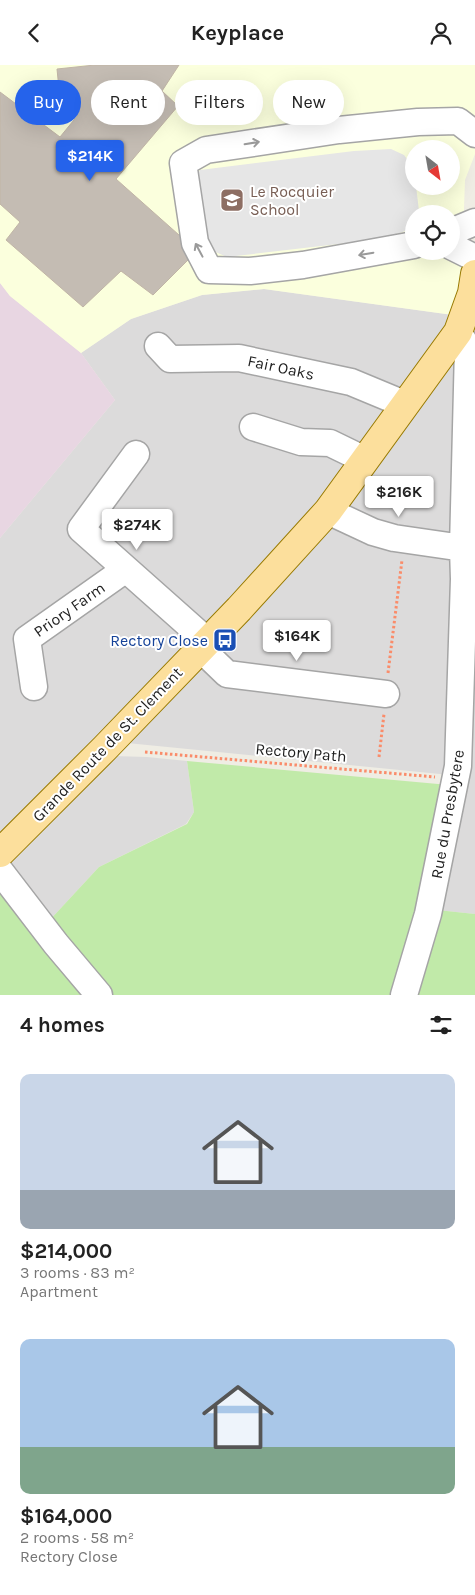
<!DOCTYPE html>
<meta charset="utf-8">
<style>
body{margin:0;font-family:Karla,sans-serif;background:#f6f6f6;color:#222;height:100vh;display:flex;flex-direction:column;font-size:19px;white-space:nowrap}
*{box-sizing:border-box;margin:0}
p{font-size:16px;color:#767676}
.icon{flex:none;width:28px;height:28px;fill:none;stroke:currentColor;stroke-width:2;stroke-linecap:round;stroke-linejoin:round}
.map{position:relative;height:930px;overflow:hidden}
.drawer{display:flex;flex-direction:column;background:#fff;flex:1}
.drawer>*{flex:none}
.top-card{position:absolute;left:15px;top:15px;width:445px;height:45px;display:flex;gap:10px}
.needle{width:32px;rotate:149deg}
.buttons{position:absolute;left:405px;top:75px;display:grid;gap:10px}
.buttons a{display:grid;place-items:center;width:55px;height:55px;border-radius:50%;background:#fff;box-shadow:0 5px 20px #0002;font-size:25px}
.price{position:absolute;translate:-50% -42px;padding:0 11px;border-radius:5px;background:#fff;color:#222;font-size:16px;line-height:32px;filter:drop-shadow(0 1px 2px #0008)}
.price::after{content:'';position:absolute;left:50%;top:30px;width:15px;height:11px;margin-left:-8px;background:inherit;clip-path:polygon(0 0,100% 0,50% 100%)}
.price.on{background:#2563eb;color:#fff}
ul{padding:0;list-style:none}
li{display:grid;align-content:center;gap:10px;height:265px;padding:0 20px}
li span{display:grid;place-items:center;height:155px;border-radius:10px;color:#555}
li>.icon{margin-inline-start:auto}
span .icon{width:90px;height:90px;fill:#fffc;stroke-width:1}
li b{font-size:21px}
h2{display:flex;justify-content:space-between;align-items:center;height:60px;padding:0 20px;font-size:21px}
.tag{padding:0 18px;border-radius:22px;background:#fff;box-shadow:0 5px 20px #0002;font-size:18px;line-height:45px}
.tag.on{background:#2563eb;color:#fff}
header{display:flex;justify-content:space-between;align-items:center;height:65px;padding:0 20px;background:#fff;font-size:22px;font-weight:700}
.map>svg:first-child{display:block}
.residential{fill:#dcdbdb}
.industrial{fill:#e8d6e2}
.education{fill:#fbffdd;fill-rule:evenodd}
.grass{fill:#c1eaa9}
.parking{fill:#e6e6e6}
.building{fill:#c4bcb3;stroke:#c1b5a6}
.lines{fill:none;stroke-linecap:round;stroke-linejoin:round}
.minor-casing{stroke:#a5a5a5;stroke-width:29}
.major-casing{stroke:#987a00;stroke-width:30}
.path{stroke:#fa8c6a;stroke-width:3;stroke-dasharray:2.5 2.5;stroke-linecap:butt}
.minor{stroke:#fff;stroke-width:26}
.major{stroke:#fcdf9c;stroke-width:28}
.oneway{stroke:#9a9a9a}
.labels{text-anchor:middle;stroke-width:4;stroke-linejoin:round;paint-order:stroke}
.education-label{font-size:16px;fill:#785e54;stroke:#fff;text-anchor:start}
.street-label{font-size:16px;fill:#1e1e1e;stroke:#fff}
.transit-label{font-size:16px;fill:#164399;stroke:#fff;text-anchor:end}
</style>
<header><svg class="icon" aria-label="back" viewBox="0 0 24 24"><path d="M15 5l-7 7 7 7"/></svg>Keyplace<svg class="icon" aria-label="person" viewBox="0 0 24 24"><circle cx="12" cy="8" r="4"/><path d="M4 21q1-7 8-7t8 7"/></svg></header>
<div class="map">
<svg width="475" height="930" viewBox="0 0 475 930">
<rect width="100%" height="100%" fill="#efede4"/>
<path class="residential" d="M264 224 453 250 407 322 267 504 0 770V473L115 335 81 288 131 254 202 230Z
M456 286 457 474 338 448Z
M475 377V849L437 845Z
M333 456 453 488 450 710 127 678Z
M113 691 147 692 187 696 194 747 186 759 99 802 48 857 7 798Z"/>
<path class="industrial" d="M0 218 10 231 81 288 115 335 0 473Z"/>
<path class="education" d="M0 0H475V89L465 115 463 172 466 187 453 250 264 224 202 230 131 254 81 288 10 231 0 218ZM414 84H451V121H414ZM414 149H451V186H414Z"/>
<path class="grass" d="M187 696 449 720 398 930H112L48 857 99 802 187 759 194 747Z
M0 816 92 930H0Z
M437 845 475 849V930H413Z"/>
<path class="parking" d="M391 84 404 90 413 102 414 121H416L419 146 418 149H414V163L382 174 227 192 195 178 187 129 200 105 354 86Z"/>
<path class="building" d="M95 0H179L162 26 178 41 116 114 197 186 153 230 121 206 83 242 6 175 20 157 0 139V27L60 72 78 50 60 34 57 4Z"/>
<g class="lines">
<g class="minor-casing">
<path id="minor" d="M451 167 475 157
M414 180 303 200 250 206 209 205 195 178 183 98 206 85 339 65 418 57 458 56 475 69
M451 181 475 193
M158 281 170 294 239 293 351 317 404 339
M253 362 301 377 330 378 365 395
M136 389 81 464 207 576
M328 446 373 467 394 473 463 483
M200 583 227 609 386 629
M34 622 27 574 126 504
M0 806 56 879 99 930
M404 930 428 849 458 701 464 514 463 483 468 283 458 267"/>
</g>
<g class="major-casing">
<path id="major" d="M0 788 105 683 239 544 328 446 458 267 472 228 475 209"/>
</g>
<path class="path" d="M388 608 402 495
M145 687 435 712
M379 692 384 649"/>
<use href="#minor" class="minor"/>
<use href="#major" class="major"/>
</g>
<defs><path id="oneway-shaft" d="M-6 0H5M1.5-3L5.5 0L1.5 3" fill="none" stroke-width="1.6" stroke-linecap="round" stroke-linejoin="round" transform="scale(1.25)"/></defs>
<g class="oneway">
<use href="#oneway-shaft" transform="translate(252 78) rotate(-9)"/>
<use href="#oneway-shaft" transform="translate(199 185) rotate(-118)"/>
<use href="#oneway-shaft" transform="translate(366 189) rotate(170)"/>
</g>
<defs>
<g id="school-square" transform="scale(1.25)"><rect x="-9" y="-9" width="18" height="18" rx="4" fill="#8d6e63" stroke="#fff"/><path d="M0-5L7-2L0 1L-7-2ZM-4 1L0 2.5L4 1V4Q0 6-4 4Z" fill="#fff"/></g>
<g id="bus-square" transform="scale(1.25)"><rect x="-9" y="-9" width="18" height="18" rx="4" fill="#1a4fb4" stroke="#fff"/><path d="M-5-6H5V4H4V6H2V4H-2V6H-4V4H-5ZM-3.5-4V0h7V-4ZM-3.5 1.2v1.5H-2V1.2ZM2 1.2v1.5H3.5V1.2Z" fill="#fff"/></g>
</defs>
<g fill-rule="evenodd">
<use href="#school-square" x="232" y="135"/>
<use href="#bus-square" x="225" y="575"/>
</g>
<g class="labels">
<g class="education-label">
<text x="250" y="132">Le Rocquier<tspan x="250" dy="18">School</tspan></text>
</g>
<g class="street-label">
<text transform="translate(281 302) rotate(12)" y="6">Fair Oaks</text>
<text transform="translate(69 544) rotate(-35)" y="6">Priory Farm</text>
<text transform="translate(107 679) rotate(-46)" y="6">Grande Route de St. Clement</text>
<text transform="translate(301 687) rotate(5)" y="6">Rectory Path</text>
<text transform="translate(447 749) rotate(-80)" y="6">Rue du Presbytere</text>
</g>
<g class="transit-label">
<text x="208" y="581">Rectory Close</text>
</g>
</g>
</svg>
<div class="buttons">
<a><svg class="needle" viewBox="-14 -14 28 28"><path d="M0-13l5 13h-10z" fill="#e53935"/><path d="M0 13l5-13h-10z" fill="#767676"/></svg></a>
<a><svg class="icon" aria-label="locate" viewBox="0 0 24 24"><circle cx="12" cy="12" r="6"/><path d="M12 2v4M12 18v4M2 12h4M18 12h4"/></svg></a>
</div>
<b class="price on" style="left:90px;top:117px">$214K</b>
<b class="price" style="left:399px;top:453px">$216K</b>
<b class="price" style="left:137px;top:486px">$274K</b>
<b class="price" style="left:297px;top:597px">$164K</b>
<div class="top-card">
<a class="tag on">Buy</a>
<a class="tag">Rent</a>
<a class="tag">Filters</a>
<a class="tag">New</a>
</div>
</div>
<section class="drawer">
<h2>4 homes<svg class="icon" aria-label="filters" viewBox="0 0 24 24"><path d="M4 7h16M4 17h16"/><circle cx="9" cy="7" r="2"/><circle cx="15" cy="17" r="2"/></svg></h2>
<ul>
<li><span style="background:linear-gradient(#c9d6e8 75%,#9aa5b1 0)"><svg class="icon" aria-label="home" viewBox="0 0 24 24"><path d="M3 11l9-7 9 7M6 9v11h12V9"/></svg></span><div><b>$214,000</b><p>3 rooms · 83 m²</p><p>Apartment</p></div></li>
<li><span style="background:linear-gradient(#a9c7e8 70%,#7fa58c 0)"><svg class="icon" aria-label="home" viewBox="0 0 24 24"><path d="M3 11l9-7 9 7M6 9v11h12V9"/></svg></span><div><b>$164,000</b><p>2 rooms · 58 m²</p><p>Rectory Close</p></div></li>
</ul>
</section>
